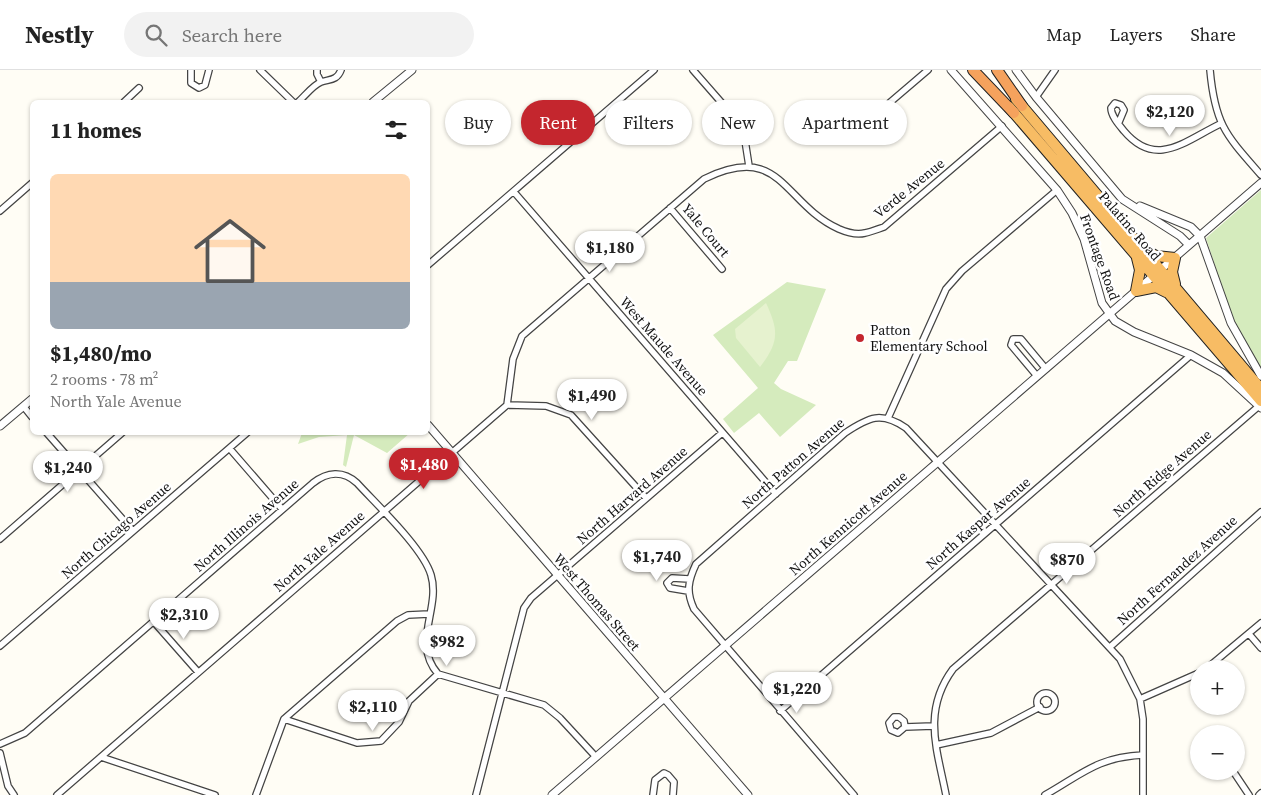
<!DOCTYPE html>
<meta charset="utf-8">
<style>
body{margin:0;font-family:"Source Serif 4",serif;background:#f2f2f2;color:#222;height:100vh;display:flex;flex-direction:column;font-size:19px;white-space:nowrap}
*{box-sizing:border-box;margin:0}
p{font-size:16px;color:#767676}
.icon{flex:none;width:28px;height:28px;fill:none;stroke:currentColor;stroke-width:2;stroke-linecap:round;stroke-linejoin:round}
.map{position:relative;flex:1;overflow:hidden}
.details{position:absolute;left:30px;top:30px;width:400px;height:335px;display:flex;flex-direction:column;background:#fff;border-radius:8px;box-shadow:0 1px 4px #0004}
.details>*{flex:none}
.top-card{position:absolute;left:445px;top:30px;width:475px;height:45px;display:flex;gap:10px}
.fabs{position:absolute;left:1190px;top:590px;display:grid;gap:10px}
.fabs a{display:grid;place-items:center;width:55px;height:55px;border-radius:50%;background:#fff;box-shadow:0 1px 4px #0004;font-size:25px}
.price{position:absolute;translate:-50% -42px;padding:0 11px;border-radius:18px;background:#fff;color:#222;font-size:16px;line-height:32px;filter:drop-shadow(0 1px 2px #0008)}
.price::after{content:'';position:absolute;left:50%;top:30px;width:15px;height:11px;margin-left:-8px;background:inherit;clip-path:polygon(0 0,100% 0,50% 100%)}
.price.selected{background:#c4262e;color:#fff}
ul{padding:0;list-style:none}
li{display:grid;align-content:center;gap:10px;height:265px;padding:0 20px}
li span{display:grid;place-items:center;height:155px;border-radius:8px;color:#555}
li>.icon{margin-inline-start:auto}
span .icon{width:90px;height:90px;fill:#fffc;stroke-width:1}
li b{font-size:21px}
h2{display:flex;justify-content:space-between;align-items:center;height:60px;padding:0 20px;font-size:21px}
.chip{padding:0 18px;border-radius:22px;background:#fff;box-shadow:0 1px 4px #0004;font-size:18px;line-height:45px}
.chip.selected{background:#c4262e;color:#fff}
header{display:flex;align-items:center;gap:30px;box-sizing:border-box;height:70px;padding:0 25px;background:#fff;border-bottom:1px solid #e0e0e0}
header strong{font-size:24px}
nav{display:flex;gap:28px;margin-inline-start:auto;font-size:18px}
.search{width:350px;height:45px;background:#f2f2f2;display:flex;align-items:center;gap:12px;box-sizing:border-box;padding:0 18px;border-radius:28px;color:#767676;font-size:19px}
.map>svg:first-child{display:block}
.green{fill:#d5ebbd}
.pitch{fill:#e6f2cf}
.lines{fill:none;stroke-linecap:round;stroke-linejoin:round}
.minor-casing{stroke:#444;stroke-width:8}
.tertiary-casing{stroke:#444;stroke-width:9}
.trunk-casing{stroke:#222;stroke-width:12}
.motorway-casing{stroke:#222;stroke-width:12}
.minor{stroke:#fff;stroke-width:5.5}
.tertiary{stroke:#fff;stroke-width:7}
.trunk{stroke:#f7bc64;stroke-width:10}
.motorway{stroke:#f5a25d;stroke-width:10}
.poi-dot{fill:#c4262e;stroke:#fff;stroke-width:2}
.labels{text-anchor:middle;stroke-width:5;stroke-linejoin:round;paint-order:stroke}
.street-label{font-size:14px;fill:#111;stroke:#fff}
.poi-label{font-size:14px;fill:#111;stroke:#fff;text-anchor:start}
</style>
<header>
<strong>Nestly</strong>
<div class="search"><svg class="icon" aria-label="search" viewBox="0 0 24 24"><circle cx="10" cy="10" r="6"/><path d="M15 15l6 6"/></svg>Search here</div>
<nav><a>Map</a><a>Layers</a><a>Share</a></nav>
</header>
<div class="map">
<svg width="1261" height="725" viewBox="0 0 1261 725">
<rect width="100%" height="100%" fill="#fffdf5"/>
<path class="green" d="M1261 120V300L1234 254 1206 168Z
M787 212 826 219 797 291H788L774 313 781 319 816 335 780 367 759 343 734 363 723 349 758 318 713 265Z
M302 363V362L410 363 387 383 354 365 346 397 343 395 347 365 319 367 298 374Z"/>
<path class="pitch" d="M766 233C779 261 779 272 760 297L736 268 735 259Z"/>
<g class="lines">
<g class="minor-casing">
<path id="minor" d="M191 0V13L199 18 205 15 209 0
M260 0 293 32
M317 0V4L321 12
M693 0 735 48 744 64 749 96
M1210 0C1215 55 1226 65 1261 105
M1036 27 1055 0
M124 32 139 18
M298 32C304 27 313 15 321 12 329 9 337 11 341 0
M1119 52 1124 40 1121 35 1115 33 1111 38C1111 46 1119 55 1124 61 1156 99 1185 71 1220 54
M860 58 928 0
M514 122 776 424
M670 138 722 199
M0 141 32 113
M428 195 654 0
M1037 306 1011 275 1013 269H1021L1046 299
M507 335 546 336 571 345 646 428
M24 337 32 347
M888 348 946 219 962 201 1057 120
M46 362 133 461
M230 379 282 439
M0 469 123 362
M688 521 670 518 667 513 672 508 689 509
M154 552 198 602
M1249 564 1261 578
M0 576 248 362
M1110 577 1261 442
M1206 599 1261 553
M1037 632a9 9 0 1 1 18 0a9 9 0 1 1-18 0Z
M1140 629 1199 603
M780 641 1191 285
M284 649 357 673 381 671 399 652 409 631 438 604
M905 657 904 651 899 647H894L889 653 891 660 898 663 905 657 933 656
M0 674 25 663 313 413C327 402 343 400 357 413 377 435 423 478 431 505 441 538 411 573 438 604L544 635 560 648 596 687
M936 675 991 663 1040 637
M0 683 8 716 14 725
M101 687 215 725
M1233 701 1249 725
M57 725 507 335 513 289 522 266 704 109C782 71 782 133 839 159 846 162 857 165 865 163 871 162 878 159 884 157L1002 56
M256 725 284 649 397 551 408 545 429 544
M476 725 524 538 531 528 722 363
M653 725 655 710 664 703 668 705 674 712 673 725
M854 725 694 539C686 522 688 511 696 494L845 363C869 347 881 341 906 358L1120 589 1140 629 1143 649V725
M946 725C937 679 922 641 953 599L1259 336
M1045 725C1082 704 1098 687 1143 685
M1259 725 1261 723"/>
</g>
<g class="tertiary-casing">
<path id="tertiary" d="M951 0 1057 120 1072 143 1084 169 1102 233 1115 251 1134 262 1191 285 1223 303 1261 338
M1016 0 1036 27 1122 129 1180 166 1189 175
M373 32 412 0
M1140 136 1191 157 1200 166 1231 253 1261 306
M428 355 748 725
M0 356 32 329
M552 725 1261 113"/>
</g>
<g class="trunk-casing">
<path id="trunk" d="M1016 29 1261 319
M1009 37 1261 331
M1147 181 1156 186 1175 188 1172 202 1175 214
M1136 221 1140 200 1137 188
M1136 221 1156 217 1166 222"/>
</g>
<g class="motorway-casing">
<path id="motorway" d="M973 0 1014 43
M997 0 1022 36"/>
</g>
<use href="#minor" class="minor"/>
<use href="#tertiary" class="tertiary"/>
<use href="#trunk" class="trunk"/>
<use href="#motorway" class="motorway"/>
</g>
<circle class="poi-dot" cx="860" cy="268" r="5"/>
<g class="labels">
<g class="street-label">
<text transform="translate(909 118) rotate(-39)" y="5">Verde Avenue</text>
<text transform="translate(1130 156) rotate(49)" y="5">Palatine Road</text>
<text transform="translate(706 160) rotate(50)" y="5">Yale Court</text>
<text transform="translate(1100 187) rotate(70)" y="5">Frontage Road</text>
<text transform="translate(664 276) rotate(49)" y="5">West Maude Avenue</text>
<text transform="translate(793 393) rotate(-41)" y="5">North Patton Avenue</text>
<text transform="translate(1162 403) rotate(-41)" y="5">North Ridge Avenue</text>
<text transform="translate(632 425) rotate(-41)" y="5">North Harvard Avenue</text>
<text transform="translate(848 453) rotate(-41)" y="5">North Kennicott Avenue</text>
<text transform="translate(978 453) rotate(-41)" y="5">North Kaspar Avenue</text>
<text transform="translate(246 455) rotate(-41)" y="5">North Illinois Avenue</text>
<text transform="translate(116 460) rotate(-41)" y="5">North Chicago Avenue</text>
<text transform="translate(319 481) rotate(-41)" y="5">North Yale Avenue</text>
<text transform="translate(1177 500) rotate(-42)" y="5">North Fernandez Avenue</text>
<text transform="translate(597 532) rotate(49)" y="5">West Thomas Street</text>
</g>
<g class="poi-label">
<text x="870" y="265">Patton<tspan x="870" dy="16">Elementary School</tspan></text>
</g>
</g>
</svg>
<div class="fabs">
<a>+</a>
<a>−</a>
</div>
<b class="price" style="left:1170px;top:67px">$2,120</b>
<b class="price" style="left:610px;top:203px">$1,180</b>
<b class="price" style="left:592px;top:351px">$1,490</b>
<b class="price selected" style="left:424px;top:420px">$1,480</b>
<b class="price" style="left:68px;top:423px">$1,240</b>
<b class="price" style="left:657px;top:512px">$1,740</b>
<b class="price" style="left:1067px;top:515px">$870</b>
<b class="price" style="left:184px;top:570px">$2,310</b>
<b class="price" style="left:447px;top:597px">$982</b>
<b class="price" style="left:797px;top:644px">$1,220</b>
<b class="price" style="left:373px;top:662px">$2,110</b>
<div class="top-card">
<a class="chip">Buy</a>
<a class="chip selected">Rent</a>
<a class="chip">Filters</a>
<a class="chip">New</a>
<a class="chip">Apartment</a>
</div>
<section class="details">
<h2>11 homes<svg class="icon" aria-label="filters" viewBox="0 0 24 24"><path d="M4 7h16M4 17h16"/><circle cx="9" cy="7" r="2"/><circle cx="15" cy="17" r="2"/></svg></h2>
<ul>
<li><span style="background:linear-gradient(#ffd9b3 70%,#9aa5b1 0)"><svg class="icon" aria-label="home" viewBox="0 0 24 24"><path d="M3 11l9-7 9 7M6 9v11h12V9"/></svg></span><div><b>$1,480/mo</b><p>2 rooms · 78 m²</p><p>North Yale Avenue</p></div></li>
</ul>
</section>
</div>
